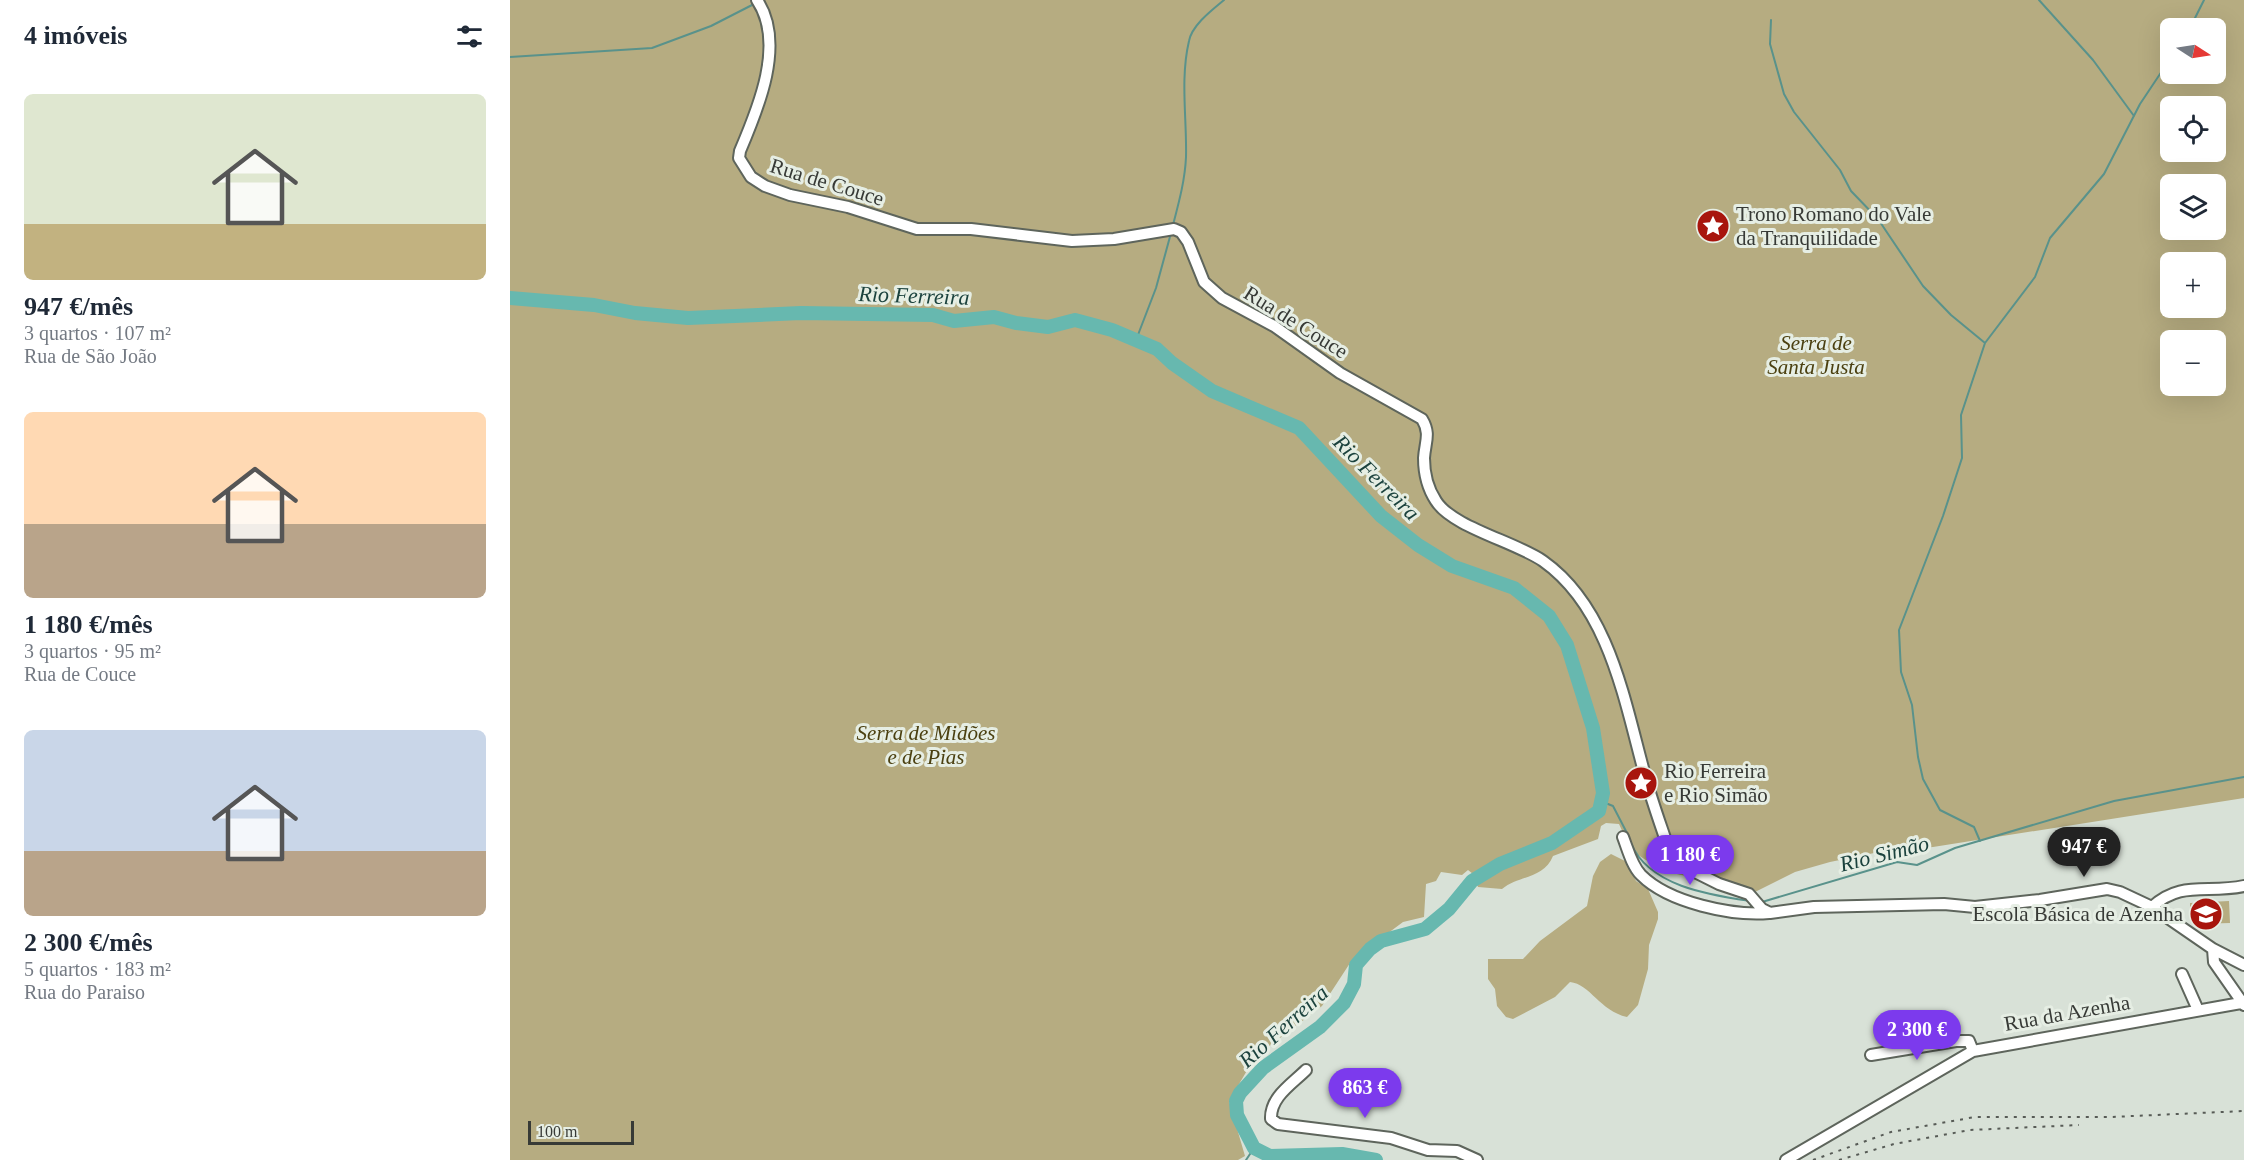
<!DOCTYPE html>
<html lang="pt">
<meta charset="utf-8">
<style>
body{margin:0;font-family:Georgia,serif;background:#f6f6f7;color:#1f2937;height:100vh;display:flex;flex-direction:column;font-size:22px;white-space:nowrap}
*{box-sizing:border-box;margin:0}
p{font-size:20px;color:#747a83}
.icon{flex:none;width:33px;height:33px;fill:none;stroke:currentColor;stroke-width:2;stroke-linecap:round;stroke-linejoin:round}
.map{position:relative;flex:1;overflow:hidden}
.drawer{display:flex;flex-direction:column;background:#fff;width:510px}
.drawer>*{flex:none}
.needle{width:39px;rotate:102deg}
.buttons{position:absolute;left:1650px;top:18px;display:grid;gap:12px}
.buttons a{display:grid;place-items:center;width:66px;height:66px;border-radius:9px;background:#fff;box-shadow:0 6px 24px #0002;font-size:30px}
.scale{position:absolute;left:18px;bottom:15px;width:106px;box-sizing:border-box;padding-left:6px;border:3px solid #373a36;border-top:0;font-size:16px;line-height:21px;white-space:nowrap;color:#373a36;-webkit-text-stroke:4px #e6eee4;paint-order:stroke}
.price{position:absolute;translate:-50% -51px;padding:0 14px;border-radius:21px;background:#7c3aed;color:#fff;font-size:20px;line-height:39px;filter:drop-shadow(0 2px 3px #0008)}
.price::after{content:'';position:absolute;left:50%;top:36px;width:18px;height:14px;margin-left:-9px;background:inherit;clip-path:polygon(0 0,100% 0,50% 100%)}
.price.active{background:#222;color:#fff}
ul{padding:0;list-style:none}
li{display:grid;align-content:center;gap:12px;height:318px;padding:0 24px}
li span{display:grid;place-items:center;height:186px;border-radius:9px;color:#555}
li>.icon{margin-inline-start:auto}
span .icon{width:108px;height:108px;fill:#fffc;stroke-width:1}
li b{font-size:26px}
h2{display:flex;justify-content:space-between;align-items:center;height:72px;padding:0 24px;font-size:26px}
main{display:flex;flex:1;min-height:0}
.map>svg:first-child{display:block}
.green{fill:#b6ac81;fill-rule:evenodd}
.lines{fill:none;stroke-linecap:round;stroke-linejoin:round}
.stream{stroke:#59928b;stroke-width:2}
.river{stroke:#67b8af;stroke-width:14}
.minor-casing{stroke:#5e655c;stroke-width:14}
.minor{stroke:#fff;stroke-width:10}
.rail{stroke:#575b56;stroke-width:2;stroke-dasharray:3 6;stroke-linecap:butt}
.labels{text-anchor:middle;stroke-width:6;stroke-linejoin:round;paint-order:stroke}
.street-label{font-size:21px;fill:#373a36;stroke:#e6eee4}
.poi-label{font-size:21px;fill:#373a36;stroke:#e6eee4;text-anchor:start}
.park-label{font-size:21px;font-style:italic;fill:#4b4010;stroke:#e6eee4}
.water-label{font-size:22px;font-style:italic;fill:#1b423d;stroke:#e6eee4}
</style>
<main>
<section class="drawer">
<h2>4 imóveis<svg class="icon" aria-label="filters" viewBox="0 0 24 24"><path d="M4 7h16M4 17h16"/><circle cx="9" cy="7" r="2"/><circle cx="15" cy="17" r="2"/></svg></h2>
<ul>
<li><span style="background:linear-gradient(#dfe7d0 70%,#c2b280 0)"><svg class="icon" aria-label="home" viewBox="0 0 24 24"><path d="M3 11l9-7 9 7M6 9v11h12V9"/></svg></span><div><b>947 €/mês</b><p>3 quartos · 107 m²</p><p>Rua de São João</p></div></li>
<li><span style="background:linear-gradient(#ffd9b3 60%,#b9a48a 0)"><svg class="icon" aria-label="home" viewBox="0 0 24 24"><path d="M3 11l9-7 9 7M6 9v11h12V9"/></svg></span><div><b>1 180 €/mês</b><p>3 quartos · 95 m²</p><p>Rua de Couce</p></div></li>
<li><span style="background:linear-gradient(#c9d6e8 65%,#b9a48a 0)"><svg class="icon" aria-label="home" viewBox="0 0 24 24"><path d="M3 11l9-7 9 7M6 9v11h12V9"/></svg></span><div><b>2 300 €/mês</b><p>5 quartos · 183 m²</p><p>Rua do Paraiso</p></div></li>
</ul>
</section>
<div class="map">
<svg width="1734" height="1160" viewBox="0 0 1734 1160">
<rect width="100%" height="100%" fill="#d8e1d7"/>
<path class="green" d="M0 0H1734V798L1423 847 1374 851 1320 862 1285 872 1245 892 1188 868 1177 876C1157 873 1145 866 1128 855L1124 857 1109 824 1096 823 1091 826 1088 839 1043 856C1034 879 1009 875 992 889L968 887 963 874 958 870 952 875 931 872 926 881 916 884 914 917 893 922 842 960 812 1006 745 1057 719 1101 735 1156 728 1160H0ZM1660 28H1706V74H1660ZM1660 106H1706V152H1660ZM1660 184H1706V230H1660ZM1660 262H1706V308H1660ZM1660 340H1706V386H1660Z
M1101 854 1117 862 1126 881 1138 889 1148 912V919L1139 945 1138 969 1128 1005 1117 1017C1090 1011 1080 984 1060 982L1045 997 1003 1019 996 1017 987 1006 985 989 978 979V959H1013L1030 941 1077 906 1083 876 1090 862Z
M1719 901 1720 923 1688 924V907H1680V903Z"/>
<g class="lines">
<path class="stream" d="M1529 0 1583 60 1624 116
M1261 20 1260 44 1274 94 1284 112 1330 170 1341 191 1368 219 1413 286 1441 315 1475 343
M1680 28 1694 0
M0 57 142 48 201 26 244 4
M663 225C669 202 675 180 676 157 677 119 670 79 679 41 682 25 702 10 714 0
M626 340 646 288 661 233
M1093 802 1103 806 1118 835
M1470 841 1464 827 1430 810 1413 779 1408 757 1402 705 1391 672 1389 630 1433 516 1452 458 1451 415 1475 343 1525 277 1540 238 1594 174 1630 104 1660 59
M1121 843C1138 886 1200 895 1240 901
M1252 902 1387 862 1407 865 1445 848 1604 801 1734 777
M736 1160 744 1148"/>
<path class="river" d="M0 298 84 305 125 313 178 318 291 313 423 315 444 321 484 317 506 323 538 327 565 320 602 330 647 349 662 363 702 391 789 428 871 516 908 545 942 566 1004 588 1039 616 1057 645 1083 728 1093 793 1089 811 1042 843 990 864 962 881 939 909 915 929 871 941 860 949 846 965 844 984 834 1003 810 1027 753 1068 730 1093 726 1101 727 1115 744 1148 760 1156 832 1154 866 1160"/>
<g class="minor-casing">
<path id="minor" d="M247 0C276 43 248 109 230 151L229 158 241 177 255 186 280 195 338 207 407 229H461L562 241 604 239 664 229 671 232 678 242 694 282 712 298 764 326 830 373 912 419C921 434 915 442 914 458 914 473 918 489 926 501 942 527 1006 542 1033 561 1101 609 1115 705 1136 779 1142 801 1150 823 1157 844L1177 868 1209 884 1239 894 1252 909 1260 913 1304 907 1434 904 1465 907 1530 900 1597 889 1610 892 1642 907 1703 949 1704 962 1734 1005
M1113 837C1118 850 1122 866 1131 875 1159 903 1222 916 1259 913
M1642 907C1671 880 1697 894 1734 886
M1703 949 1734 965
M1672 974 1688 1010
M1361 1055 1446 1041H1459L1463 1051
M796 1070C782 1084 760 1097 761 1119L768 1124 881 1138 918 1150 947 1151 967 1160
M1276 1160 1463 1051 1731 1003"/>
</g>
<use href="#minor" class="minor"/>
<path class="rail" d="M1303 1160 1381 1132 1465 1117H1601L1734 1111
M1329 1160 1384 1144 1460 1130 1569 1125"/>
</g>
<defs>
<g id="sight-disc" transform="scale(1.725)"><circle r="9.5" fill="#a8150d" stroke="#e6eee4"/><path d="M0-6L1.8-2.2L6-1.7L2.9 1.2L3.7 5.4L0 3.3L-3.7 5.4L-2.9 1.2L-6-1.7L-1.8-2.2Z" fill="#fff"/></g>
<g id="school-disc" transform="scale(1.725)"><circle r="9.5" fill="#a8150d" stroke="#e6eee4"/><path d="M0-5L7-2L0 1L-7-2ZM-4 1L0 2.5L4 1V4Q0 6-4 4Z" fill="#fff"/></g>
</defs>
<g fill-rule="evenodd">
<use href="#sight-disc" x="1203" y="226"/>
<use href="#sight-disc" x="1131" y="783"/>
<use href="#school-disc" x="1696" y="914"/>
</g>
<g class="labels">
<g class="street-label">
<text transform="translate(317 182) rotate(17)" y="7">Rua de Couce</text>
<text transform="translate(786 322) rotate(32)" y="7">Rua de Couce</text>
<text transform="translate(1557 1013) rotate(-10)" y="7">Rua da Azenha</text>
</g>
<g class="poi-label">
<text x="1226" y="221">Trono Romano do Vale<tspan x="1226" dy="24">da Tranquilidade</tspan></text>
<text x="1154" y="778">Rio Ferreira<tspan x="1154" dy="24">e Rio Simão</tspan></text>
<text x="1673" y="921" text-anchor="end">Escola Básica de Azenha</text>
</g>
<g class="park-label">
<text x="1306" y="350">Serra de<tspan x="1306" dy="24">Santa Justa</tspan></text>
<text x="416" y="740">Serra de Midões<tspan x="416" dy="24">e de Pias</tspan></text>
</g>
<g class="water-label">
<text transform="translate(404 295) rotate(2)" y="8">Rio Ferreira</text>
<text transform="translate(867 477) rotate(45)" y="8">Rio Ferreira</text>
<text transform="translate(1374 853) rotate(-14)" y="8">Rio Simão</text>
<text transform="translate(773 1026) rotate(-42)" y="8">Rio Ferreira</text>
</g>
</g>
</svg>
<div class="buttons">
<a><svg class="needle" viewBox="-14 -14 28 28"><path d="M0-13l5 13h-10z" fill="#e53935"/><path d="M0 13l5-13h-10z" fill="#747a83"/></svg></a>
<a><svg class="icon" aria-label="locate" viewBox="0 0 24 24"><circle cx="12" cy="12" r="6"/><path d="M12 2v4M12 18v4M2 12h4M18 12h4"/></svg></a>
<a><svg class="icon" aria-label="layers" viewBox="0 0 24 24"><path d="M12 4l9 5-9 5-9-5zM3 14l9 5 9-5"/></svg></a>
<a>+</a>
<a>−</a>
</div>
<div class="scale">100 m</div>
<b class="price active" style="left:1574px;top:878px">947 €</b>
<b class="price" style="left:1180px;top:886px">1 180 €</b>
<b class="price" style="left:1407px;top:1061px">2 300 €</b>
<b class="price" style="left:855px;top:1119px">863 €</b>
</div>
</main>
